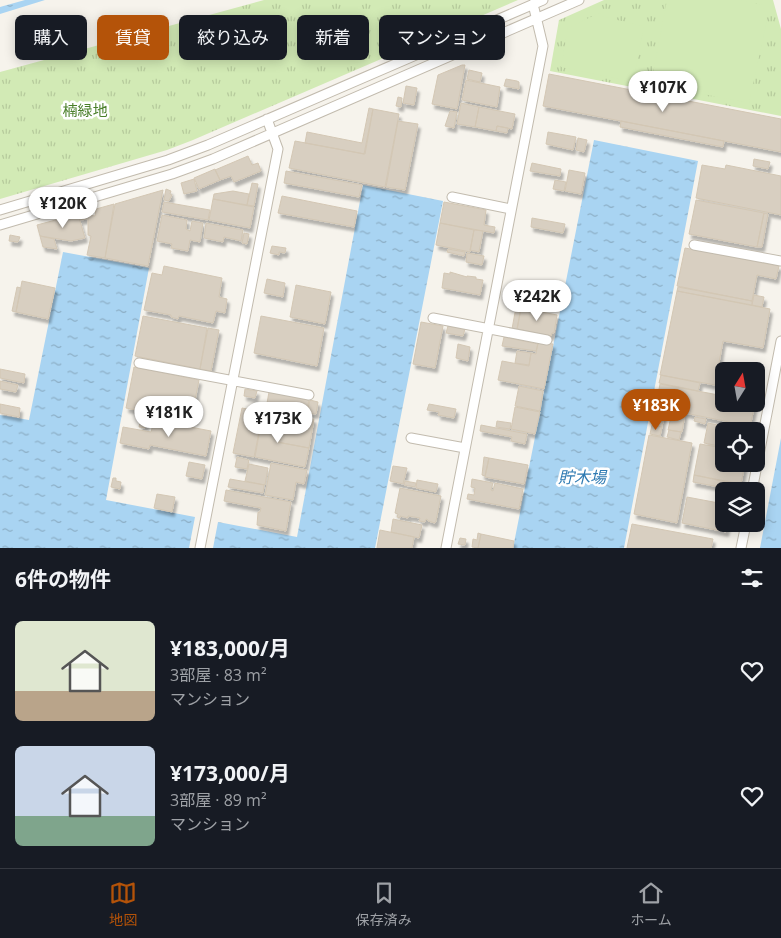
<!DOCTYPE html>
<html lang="ja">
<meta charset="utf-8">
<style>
body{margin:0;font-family:"Open Sans","Noto Sans JP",sans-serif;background:#242831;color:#f1f3f6;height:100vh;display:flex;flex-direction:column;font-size:19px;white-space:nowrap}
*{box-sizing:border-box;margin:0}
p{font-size:16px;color:#9ea1a6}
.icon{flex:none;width:28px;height:28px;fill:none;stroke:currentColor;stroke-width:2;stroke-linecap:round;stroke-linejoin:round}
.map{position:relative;height:548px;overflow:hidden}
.side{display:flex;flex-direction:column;background:#171b24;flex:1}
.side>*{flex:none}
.top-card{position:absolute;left:15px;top:15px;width:500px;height:45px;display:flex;gap:10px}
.needle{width:32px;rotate:11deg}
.tools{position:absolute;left:715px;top:362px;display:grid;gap:10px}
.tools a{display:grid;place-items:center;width:50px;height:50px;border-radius:8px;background:#171b24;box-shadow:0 2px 12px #0003;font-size:25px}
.price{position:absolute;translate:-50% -42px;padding:0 11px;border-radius:18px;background:#fff;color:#222;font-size:16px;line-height:32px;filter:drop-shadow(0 1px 2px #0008)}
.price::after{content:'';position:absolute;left:50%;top:30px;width:15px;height:11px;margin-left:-8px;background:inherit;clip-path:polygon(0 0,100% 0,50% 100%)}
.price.active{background:#b45309;color:#fff}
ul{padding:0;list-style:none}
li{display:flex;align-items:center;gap:15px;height:125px;padding:0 15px}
li span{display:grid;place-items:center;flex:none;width:140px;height:100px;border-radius:8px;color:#555}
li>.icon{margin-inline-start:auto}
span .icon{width:60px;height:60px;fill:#fffc;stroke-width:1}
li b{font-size:21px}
h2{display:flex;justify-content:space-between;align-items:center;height:60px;padding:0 15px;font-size:21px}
.tag{padding:0 18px;border-radius:8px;background:#171b24;box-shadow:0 2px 12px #0003;font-size:18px;line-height:45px}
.tag.active{background:#b45309;color:#fff}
.dock{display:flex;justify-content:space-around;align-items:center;height:70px;border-top:1px solid #363941;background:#171b24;font-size:14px;color:#9ea1a6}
.dock a{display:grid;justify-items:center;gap:2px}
.dock .active{color:#b45309}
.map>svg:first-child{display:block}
.grass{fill:url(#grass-tufts)}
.pitch{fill:#d2eab5}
.water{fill:url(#water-ripples)}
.building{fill:#d8cfc1;stroke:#d3c7b4;filter:url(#shadow)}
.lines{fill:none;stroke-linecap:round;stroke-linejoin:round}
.minor-casing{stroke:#c2bbae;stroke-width:11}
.minor{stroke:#fff;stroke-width:9}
.labels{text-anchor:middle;stroke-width:5;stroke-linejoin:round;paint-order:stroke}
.park-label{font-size:15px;fill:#4a7f2a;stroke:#fff}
.water-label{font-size:16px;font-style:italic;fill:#2e7ab2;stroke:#fff}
</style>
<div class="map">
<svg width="781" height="548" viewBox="0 0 781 548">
<defs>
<pattern id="grass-tufts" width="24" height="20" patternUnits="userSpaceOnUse" patternTransform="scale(1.25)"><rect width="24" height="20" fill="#d2eab5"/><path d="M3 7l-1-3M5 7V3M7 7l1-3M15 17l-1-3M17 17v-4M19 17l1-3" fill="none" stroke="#b6ca9c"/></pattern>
<pattern id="water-ripples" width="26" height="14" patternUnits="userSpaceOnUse" patternTransform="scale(1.25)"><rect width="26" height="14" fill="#a9d4f2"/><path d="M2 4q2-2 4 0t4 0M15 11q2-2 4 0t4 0" fill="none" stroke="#8caec5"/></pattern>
<filter id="shadow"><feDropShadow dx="2.5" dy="4.5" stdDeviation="1" flood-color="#0004"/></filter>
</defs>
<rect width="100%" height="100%" fill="#f6f3ec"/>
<path class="grass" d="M264 0H518L193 140 167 150 0 199V72Z
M604 0H773L781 29V116L550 71 559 20Z"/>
<path class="pitch" d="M667 0H737L762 5 767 20 749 103 651 84Z
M599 13 604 17 644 26 633 82 561 67 568 28Z"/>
<path class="water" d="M25 0H45L0 14V7Z
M594 140 698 161 624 548H513Z
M363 185 443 201 375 548H213L218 522 297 537Z
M63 252 149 268 106 500 195 517 189 548H0V415L29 420Z
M781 438V548H760Z"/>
<path class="building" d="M462 65H465L457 109 432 104 438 75Z
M469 70 482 73 480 82 467 79Z
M549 74 781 119V152L543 106Z
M506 79 517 81 519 82V89L504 86Z
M466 80 500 87 497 107 462 100Z
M406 86 417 88 414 105 403 103Z
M398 97 402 98 401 107 396 106Z
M461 103 479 107 475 127 457 124Z
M479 107 515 114 512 129 497 126 496 131 475 127Z
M369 108 373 109 364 154 305 143 307 132 362 143Z
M373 109 399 114 385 187 289 168 295 141 365 154Z
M450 111 457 112 454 128 445 126Z
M398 121 418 124 405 190 386 187Z
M621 121 724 141 723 147 620 127Z
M497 126 508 128 507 133 496 131Z
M548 132 576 137 573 150 546 144Z
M578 138 587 140 584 152 576 150Z
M248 156 252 165 258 163 261 171 234 182 231 176 220 180 215 170Z
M754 159 770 162 768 169 753 166Z
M532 163 561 169 560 176 530 171Z
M702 165 725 169 726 165 781 176V215L696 198Z
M215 169 220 180 199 189 194 178Z
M569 170 585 173 581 194 565 191Z
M286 171 362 185 359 197 284 183Z
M194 179 197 191 184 194 181 183Z
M555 180 566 182 564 191 553 189Z
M252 183 258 184 254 206 247 205Z
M166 189 171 191 170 194 172 195 169 201 164 200Z
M163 190 148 266 105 258 115 204Z
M233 191 249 194 247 205 213 199 214 194Z
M282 196 357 211 354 227 278 213Z
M213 199 254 207 250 228 209 220Z
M696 200 764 213 757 247 689 234Z
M164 202 210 210 208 220 162 212Z
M444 202 486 210 484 225 495 227 494 233 440 223Z
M114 204 105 258 87 255 91 236 88 235V215L95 216 96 209Z
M85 212 87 219 81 220 79 213Z
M764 213 768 214 762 247H757Z
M78 214 85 238 71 241 40 236 37 225Z
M162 215 187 220 186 229 190 231 192 221 203 223 200 242 190 240 188 251 171 248 172 244 157 241Z
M532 218 565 224 563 233 531 227Z
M206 223 243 230 241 241 224 237 223 242 204 238Z
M440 223 474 230 470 252 436 245Z
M474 230 483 231 479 252 470 250Z
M244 233 249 234 247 244 242 243Z
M10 235 20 237 18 242 9 241Z
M40 236 54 239 57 249 43 247Z
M272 246 286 248 285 253 279 252V255L270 253Z
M685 248 779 266 776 279 757 275 752 301 677 286Z
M448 249 465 252 464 256 447 252Z
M467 253 484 256 482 265 466 262Z
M164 266 222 278 219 297 227 299 225 313 216 311 213 323 179 316 178 319 171 317V315L144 310 152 273 162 275Z
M450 272 467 277V276L476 277V279L483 280 480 295 442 288 444 273 450 274Z
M267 279 285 283 283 297 264 293Z
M22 281 55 288 48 319 16 312Z
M296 285 331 292 325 324 290 317Z
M17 287 21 288 16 312 12 311Z
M678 287 752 301V305L677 291Z
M677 291 770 309 763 348 723 341 715 385 660 375Z
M754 295 764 297 762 307 752 305Z
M516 307 521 308 517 330 512 329Z
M521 308 557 315 554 333H552L551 336 517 329Z
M143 316 207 328 200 369 135 356Z
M261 316 324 328 317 366 254 353Z
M421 322 443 326 435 368 413 364Z
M448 326 465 329 463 336 446 333Z
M208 328 219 330 211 371 200 369Z
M504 337 538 344 536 351 502 346Z
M538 342 553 344 544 389 498 380 502 361 529 366 531 353 536 354Z
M458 344 470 347 468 361 456 358Z
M517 351 531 353 529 365 515 363Z
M134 367 199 380 191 421 126 408Z
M0 369 25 374 24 383 0 378Z
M661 375 700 383 698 391 659 383Z
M0 381 18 385 16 392 0 389Z
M660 384 724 396V404H755L750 427 734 425V423L665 409 662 427 652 425Z
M519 386 543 391 540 411 515 406Z
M245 389 257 391 255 398 244 396Z
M269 392 309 400 307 411 267 403Z
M310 400 318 402 316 414 307 413Z
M0 404 20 408 19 417 0 413Z
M429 404 456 409 454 418 438 415 439 412 427 410Z
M515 407 540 412 535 434 511 429Z
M242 408 263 412 254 457 233 453Z
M193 409 197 410 195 420H191Z
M263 412 282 416 277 442 309 448 305 467 255 457Z
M672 412 685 414 682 432 668 430Z
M283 413 314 419 309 448 277 442Z
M695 417 706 419 705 424 694 421Z
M141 418 147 419 145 428 139 427Z
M154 420 211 431 206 456 150 445 149 449 120 443 123 427 151 432Z
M497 421 511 423 510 429 496 427Z
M708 423 749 431H724V447L704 443Z
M481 425 527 434 525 444 511 441 512 437 480 431Z
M652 425 662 427 660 436 650 434Z
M669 430 681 432 679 440 667 437Z
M649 435 692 443 677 523 634 514Z
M700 444 724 448V464H745L741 484 694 475Z
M237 457 249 460 247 469 235 467Z
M484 457 489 458 485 476 482 475Z
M489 458 528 465 524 484 485 477Z
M189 462 205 465 202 479 186 476Z
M271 463 307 470 304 484 296 482 293 500 265 495Z
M249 464 268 468 265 485 245 481Z
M393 466 407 468 403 484 390 481Z
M694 475 741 485 740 491 693 482Z
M113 478H116V481L121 482 120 489 111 487Z
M230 479 264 485 263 493 228 487Z
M472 479 493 483 491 490 493 491 495 483 523 489 519 509 467 499 468 494 474 495 475 488 471 487Z
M417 480 438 484 436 492 416 488Z
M405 481 416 483 415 487 404 485Z
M400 488 441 496 436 521 435 523 428 521V520L426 519 425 522 419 521 420 518 408 516V518L400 516V518L397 517 398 514 395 513Z
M226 490 291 502 286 531 257 525 258 512H260L261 508 224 501Z
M157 494 175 497 172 512 154 508Z
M687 497 724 504V524H728L726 532 682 523Z
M393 519 422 525 419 538 391 532Z
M632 524 713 539 711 548H627Z
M380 530 414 537 412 548H377Z
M478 533 481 534 478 548 472 547 473 539 477 540Z
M481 534 514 541 513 548H478Z
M460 538 466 539 465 545 458 544Z"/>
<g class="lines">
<g class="minor-casing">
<path id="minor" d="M452 197 511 209
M0 210 168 160 208 145 543 0
M0 225 172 174 213 159 579 0
M694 245 781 261
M433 318 547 340
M139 363 309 395
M411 438 465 448
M752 491 781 341
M200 548 278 149 267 119
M446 548 543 46 533 4
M741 548 746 524"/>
</g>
<use href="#minor" class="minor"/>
</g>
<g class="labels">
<g class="park-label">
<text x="85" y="116">楠緑地</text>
</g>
<g class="water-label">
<text x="582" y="483">貯木場</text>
</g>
</g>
</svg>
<div class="tools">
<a><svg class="needle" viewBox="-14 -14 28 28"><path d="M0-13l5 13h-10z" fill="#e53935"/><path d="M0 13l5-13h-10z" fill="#9ea1a6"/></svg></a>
<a><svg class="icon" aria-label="locate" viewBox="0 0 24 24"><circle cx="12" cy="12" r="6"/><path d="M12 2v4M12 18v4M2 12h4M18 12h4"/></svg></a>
<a><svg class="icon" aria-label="layers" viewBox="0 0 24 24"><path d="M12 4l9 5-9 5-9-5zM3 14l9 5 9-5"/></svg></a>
</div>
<b class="price" style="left:663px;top:113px">¥107K</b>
<b class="price" style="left:63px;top:229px">¥120K</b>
<b class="price" style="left:537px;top:322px">¥242K</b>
<b class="price active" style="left:656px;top:431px">¥183K</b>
<b class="price" style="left:169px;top:438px">¥181K</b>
<b class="price" style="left:278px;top:444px">¥173K</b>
<div class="top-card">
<a class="tag">購入</a>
<a class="tag active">賃貸</a>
<a class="tag">絞り込み</a>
<a class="tag">新着</a>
<a class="tag">マンション</a>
</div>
</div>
<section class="side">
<h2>6件の物件<svg class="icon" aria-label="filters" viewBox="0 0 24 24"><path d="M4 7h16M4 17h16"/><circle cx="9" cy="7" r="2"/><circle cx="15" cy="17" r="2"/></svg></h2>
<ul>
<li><span style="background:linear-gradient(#dfe7d0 70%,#b9a48a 0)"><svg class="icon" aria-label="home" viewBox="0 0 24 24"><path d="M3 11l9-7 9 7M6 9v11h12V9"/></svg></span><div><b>¥183,000/月</b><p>3部屋 · 83 m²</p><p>マンション</p></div><svg class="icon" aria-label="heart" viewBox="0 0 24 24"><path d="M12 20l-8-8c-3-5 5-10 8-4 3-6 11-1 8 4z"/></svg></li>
<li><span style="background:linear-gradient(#c9d6e8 70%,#7fa58c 0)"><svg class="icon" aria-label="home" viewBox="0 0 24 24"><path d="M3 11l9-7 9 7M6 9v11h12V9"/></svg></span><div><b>¥173,000/月</b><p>3部屋 · 89 m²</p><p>マンション</p></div><svg class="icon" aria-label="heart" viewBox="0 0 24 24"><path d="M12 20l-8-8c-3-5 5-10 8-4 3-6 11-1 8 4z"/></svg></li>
</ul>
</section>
<nav class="dock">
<a class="active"><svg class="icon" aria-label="map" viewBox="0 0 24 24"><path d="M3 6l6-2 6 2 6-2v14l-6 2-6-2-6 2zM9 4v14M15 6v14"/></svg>地図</a>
<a><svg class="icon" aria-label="saved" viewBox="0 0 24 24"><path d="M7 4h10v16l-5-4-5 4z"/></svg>保存済み</a>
<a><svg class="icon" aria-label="home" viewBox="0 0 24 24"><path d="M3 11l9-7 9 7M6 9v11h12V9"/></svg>ホーム</a>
</nav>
